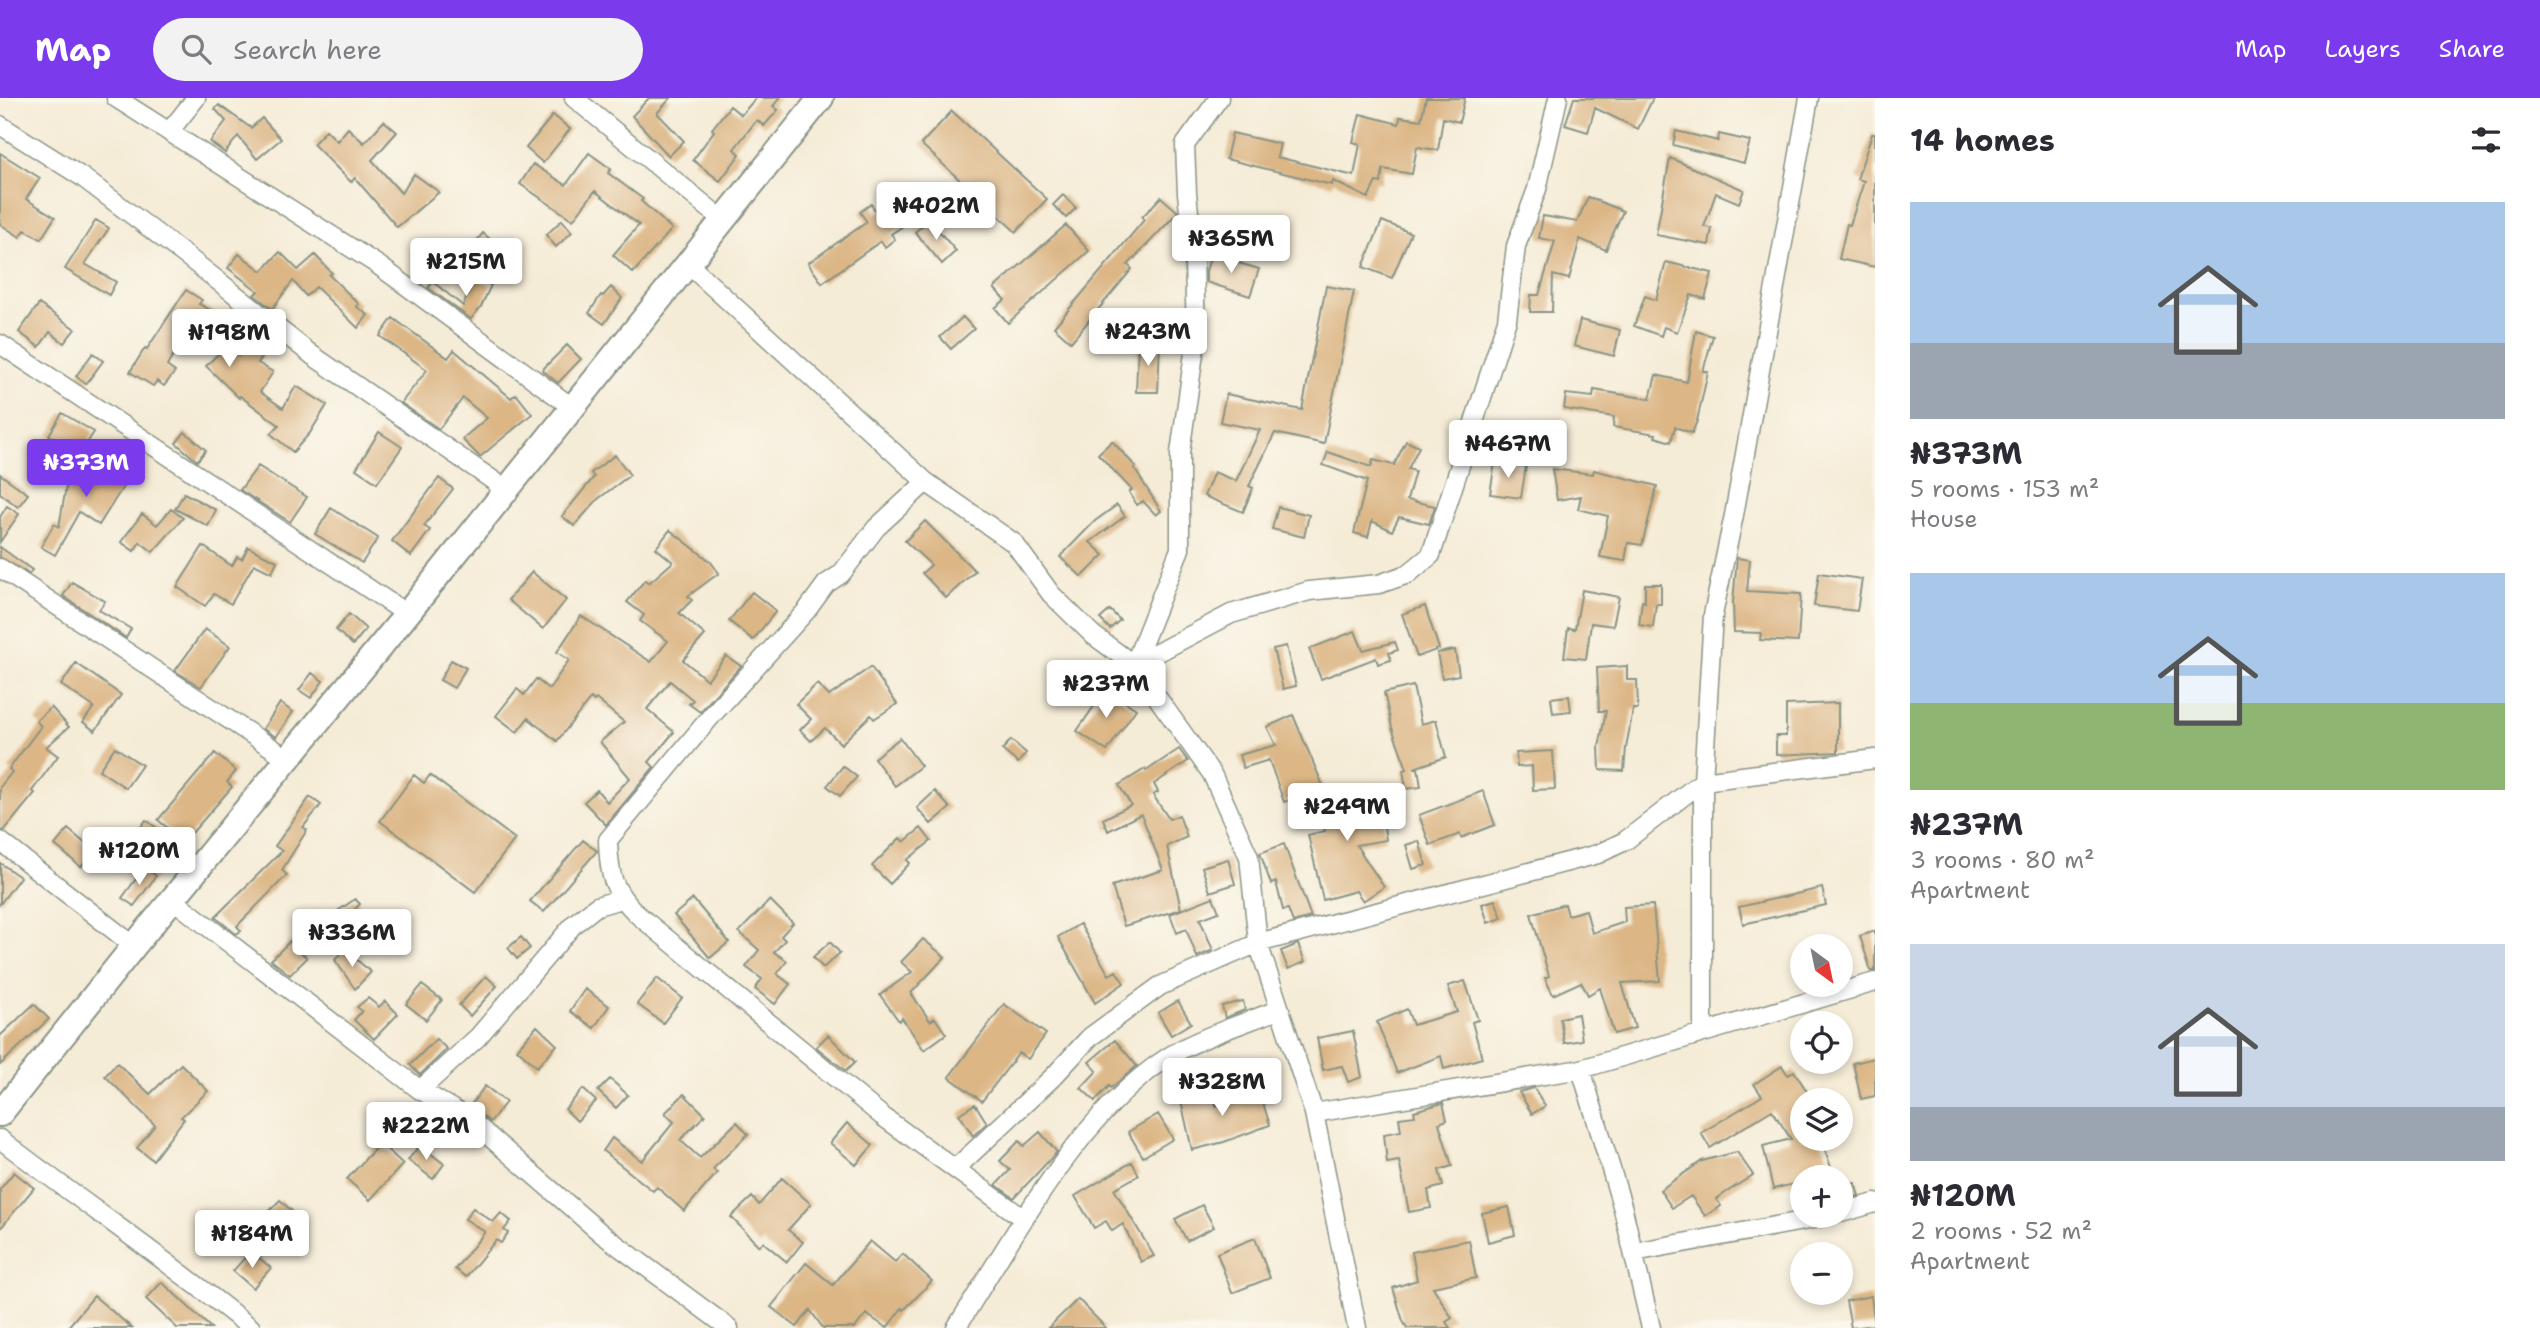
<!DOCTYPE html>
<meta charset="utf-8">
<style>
body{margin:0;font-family:"Shantell Sans",sans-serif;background:#f2f2f3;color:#2b2b33;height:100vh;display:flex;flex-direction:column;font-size:26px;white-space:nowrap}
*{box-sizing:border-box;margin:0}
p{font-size:23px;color:#7c7c81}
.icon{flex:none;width:38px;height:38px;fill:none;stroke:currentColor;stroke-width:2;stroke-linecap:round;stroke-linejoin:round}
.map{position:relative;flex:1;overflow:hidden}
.panel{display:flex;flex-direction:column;background:#fff;width:665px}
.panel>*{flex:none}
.needle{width:46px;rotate:147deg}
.tools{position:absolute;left:1790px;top:836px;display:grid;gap:14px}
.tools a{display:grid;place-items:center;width:63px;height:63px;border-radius:50%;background:#fff;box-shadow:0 4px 10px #0003;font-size:35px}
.price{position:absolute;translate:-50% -60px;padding:0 16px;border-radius:7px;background:#fff;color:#222;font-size:23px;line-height:46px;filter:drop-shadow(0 2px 4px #0008)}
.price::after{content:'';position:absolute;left:50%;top:42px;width:21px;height:16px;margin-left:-10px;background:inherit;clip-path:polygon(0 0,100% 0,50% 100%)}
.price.selected{background:#7c3aed;color:#fff}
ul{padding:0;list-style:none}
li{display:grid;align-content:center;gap:14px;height:371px;padding:0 35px}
li span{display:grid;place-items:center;height:217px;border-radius:0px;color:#555}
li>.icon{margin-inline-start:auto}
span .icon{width:126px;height:126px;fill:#fffc;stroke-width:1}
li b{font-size:30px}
h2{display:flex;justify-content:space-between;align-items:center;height:84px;padding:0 35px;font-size:30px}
header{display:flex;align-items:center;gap:42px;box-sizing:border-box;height:98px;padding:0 35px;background:#7c3aed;color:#fff}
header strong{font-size:33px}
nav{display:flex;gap:38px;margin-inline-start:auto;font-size:24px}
.search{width:490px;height:63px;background:#f2f2f3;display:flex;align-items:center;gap:18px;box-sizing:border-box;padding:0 24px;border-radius:38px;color:#7c7c81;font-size:26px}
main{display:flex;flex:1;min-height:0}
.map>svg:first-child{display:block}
.building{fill:#dcb685}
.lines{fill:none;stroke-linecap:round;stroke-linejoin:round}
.street-casing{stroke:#8a9486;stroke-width:21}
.secondary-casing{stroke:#8a9486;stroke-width:28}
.street{stroke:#fff;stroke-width:18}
.secondary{stroke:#fff;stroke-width:24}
</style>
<header>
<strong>Map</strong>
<div class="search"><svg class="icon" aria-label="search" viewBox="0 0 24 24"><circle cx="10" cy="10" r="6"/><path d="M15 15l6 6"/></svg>Search here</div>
<nav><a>Map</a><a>Layers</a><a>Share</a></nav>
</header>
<main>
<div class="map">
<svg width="1875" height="1230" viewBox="0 0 1875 1230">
<rect width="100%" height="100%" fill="#fbf7ec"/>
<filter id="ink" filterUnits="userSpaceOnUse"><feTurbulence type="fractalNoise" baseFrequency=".0143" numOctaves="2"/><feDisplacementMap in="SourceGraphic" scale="14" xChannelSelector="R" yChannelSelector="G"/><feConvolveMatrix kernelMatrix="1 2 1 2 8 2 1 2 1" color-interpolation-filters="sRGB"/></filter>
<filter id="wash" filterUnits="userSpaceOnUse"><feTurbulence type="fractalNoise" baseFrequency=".00686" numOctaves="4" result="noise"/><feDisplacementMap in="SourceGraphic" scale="28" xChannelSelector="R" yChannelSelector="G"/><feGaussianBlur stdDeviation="1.57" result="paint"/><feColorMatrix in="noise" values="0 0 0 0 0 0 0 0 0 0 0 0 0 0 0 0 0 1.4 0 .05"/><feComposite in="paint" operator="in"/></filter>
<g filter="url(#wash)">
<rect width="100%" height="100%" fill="#f5ecd7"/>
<g id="blocks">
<path class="building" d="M649 0H671L657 15 684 43 669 58 632 18Z
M756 0H780L773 8 778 12 764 28 757 22 734 51 740 56 720 83 693 62 714 33 712 31 730 8 741 17Z
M1426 0H1465L1459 24 1443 20 1438 52 1417 49 1412 76 1383 71 1381 85 1376 84 1368 100 1333 83 1332 87 1226 61 1232 35 1280 46 1277 59 1354 78 1360 46 1353 44 1360 16 1399 26 1400 19 1421 22Z
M1574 0H1653L1638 31 1595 10 1588 34 1565 27Z
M219 7 251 30 262 20 281 41 257 61 238 38 225 55 210 44 226 23 215 11Z
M952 13 1047 101 1016 134 921 46Z
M553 17 570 31 543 65 526 50Z
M384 23 397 34 372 62 401 95 414 76 439 94 397 129 355 80 351 84 313 46 326 32 337 43 348 30 364 45Z
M1676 33 1718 43 1719 36 1750 43 1744 65 1673 47Z
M1872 36H1875V169L1839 161 1847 126 1850 127 1864 83 1857 81Z
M0 55 40 80 26 101 55 119 41 141 25 132 20 139 0 126Z
M589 55 611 71 608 75 643 101 641 103 672 131 633 175 613 157 639 127 595 93 573 122 520 86 533 66 566 87Z
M1670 60 1744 92 1739 105 1716 95 1704 129 1712 130 1709 147 1656 137Z
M1063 97 1076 110 1066 120 1053 107Z
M1161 99 1178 114 1128 167 1132 171 1071 244 1054 229 1144 122 1142 119Z
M1588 99 1623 113 1606 152 1580 141 1569 181 1553 177 1552 214H1530L1531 197H1539L1555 143 1539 140 1543 118 1577 124Z
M871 106 877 115 889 107 903 128 891 136 895 141 885 149 881 143 822 185 808 165 867 124 860 114Z
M96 122 109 130 85 166 116 184 109 197 65 171Z
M562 122 572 134 556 149 546 137Z
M929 122 956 153 942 166 915 134Z
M1382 123 1411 135 1392 180 1363 169Z
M1066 127 1089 153 1008 225 995 210 1005 202 994 190Z
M483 135 499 149 489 160 473 147Z
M280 154 298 172 315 157 332 175 329 177 359 206 356 208 368 217 358 230 316 189 306 198 293 183 272 211 254 197 258 193 228 170 239 156 262 173Z
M1211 157 1259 171 1250 198 1206 184V173Z
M1666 164 1712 175 1705 201 1691 197 1677 234 1664 229 1661 238 1634 228 1645 198 1656 202Z
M475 180 491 187 481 209 471 221 428 190 433 184 463 208Z
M1326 188 1354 193 1324 346 1275 335 1249 388 1253 390 1243 414 1204 398 1214 374 1236 383 1260 332 1220 324 1226 296 1302 312Z
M611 189 622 200 604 226 589 215 601 197 603 198Z
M186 192 202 202 199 206 227 221 219 236 238 258 251 237 269 249 258 265 273 274 260 294 283 310 296 288 327 307 310 335 293 354 271 336 279 327 240 298 239 300 206 268 220 254 186 236 167 268 175 274 164 288 157 283 153 288 130 274 145 250 147 251Z
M39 206 75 231 64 245 50 234 39 249 19 234Z
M963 219 974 231 951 251 940 239Z
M393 220 448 260 454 252 511 300 516 296 532 316 480 359 462 341 487 320 463 300 439 331 401 305 427 272 380 238Z
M1580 222 1620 232 1614 258 1574 248Z
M1696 233 1713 238 1703 273 1708 274 1697 323 1692 335 1675 329 1671 344 1655 339 1656 336 1613 329 1614 319 1564 311 1566 296 1593 299 1594 292 1650 301 1656 277 1687 284Z
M1138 245H1160L1158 294H1136Z
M567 247 581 261 558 285 542 272Z
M93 255 103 263 86 286 76 278Z
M62 315 94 334 80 356 49 337Z
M185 334 206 352 197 363 176 345Z
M379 334 402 349 377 385 356 371Z
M1112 343 1136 369 1134 370 1161 413 1156 417 1143 403 1137 407 1129 394 1132 392 1098 356Z
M1406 343 1419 349 1408 371 1415 373 1407 402 1435 408 1429 426 1399 419 1392 433 1372 423 1368 439 1354 435 1367 383 1323 367 1328 354 1371 369 1373 362 1394 367Z
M615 357 630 377 598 401 574 428 562 418 594 379 591 375Z
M85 358 128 381 99 427 79 414 55 457 41 449 54 426 59 429 67 383H72Z
M1495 364 1526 368 1521 400 1490 396Z
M258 368 307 399 290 424 240 392Z
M1552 371 1593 376 1594 372 1657 388 1642 447 1628 445 1625 463 1600 459 1608 418 1578 411 1581 398 1557 402Z
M0 376 28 396 18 409 0 395Z
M439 380 453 391 424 428 430 432 411 458 392 443Z
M184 395 216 412 208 428 175 411Z
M1117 407 1125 418 1090 444 1104 457 1082 479 1060 459 1095 423Z
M7 408 19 416 0 444V419Z
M1278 409 1309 417 1304 439 1272 431Z
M331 410 378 440 362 465 315 436Z
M171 411 183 420 153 454 140 444 134 453 121 444 142 416 157 427Z
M925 423 975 473 946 500 922 475 931 467 905 443Z
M670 432 710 463 719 475 688 498 692 502 679 515 705 537 683 562 707 582 726 558 741 568 700 614 689 606 693 602 670 583 647 611 674 634 649 664 654 669 606 727 584 704 597 692 607 704 630 680 600 644 624 624 596 601 594 603 591 600 557 643 528 620 517 634 496 618 517 591 524 597 536 581 549 591 569 562 557 554 581 518 651 564 668 543 640 523 644 517 627 504 645 482 649 485 673 464 656 450Z
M203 448 232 468 237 459 242 461 248 449 277 463 272 475 254 466 231 506 214 496 205 508 177 489Z
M0 449 32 472 29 476 0 459Z
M1737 460 1750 462 1747 493 1801 496 1798 544 1760 542 1761 535 1734 534 1733 504Z
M532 474 566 502 543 531 508 502Z
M1819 475 1862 481 1857 513 1814 508Z
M72 484 105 503 99 512 131 531 126 540 63 498Z
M1645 486H1661V506H1656L1653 529 1639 527 1642 503 1645 504Z
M1582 492 1619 499 1613 528 1591 525 1586 561 1564 559 1568 530 1575 531Z
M752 494 776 513 753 542 729 523Z
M1425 508 1439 551 1417 559 1402 516Z
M1110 512 1120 522 1110 531 1100 521Z
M349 516 366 531 353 547 336 532Z
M205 531 230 548 201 589 175 573Z
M1355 533 1363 552 1395 544 1398 552 1389 555 1391 562 1378 566 1376 560 1321 581 1309 551Z
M1286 548 1296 588 1283 591 1273 551Z
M1455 552 1459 577 1442 580 1437 555Z
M451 562 466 570 454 590 440 582Z
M76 565 121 597 95 633 83 624 94 609 61 587Z
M1627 568V582H1637L1638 611H1633L1626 650 1624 673 1600 672 1599 649 1606 613H1599L1597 570Z
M871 569 897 606 874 621 871 617 841 646 825 630 811 643 800 632 811 621 796 606 817 586 829 598Z
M312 575 323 583 311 600 299 592Z
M1413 588 1421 626 1436 622 1446 659 1414 670H1418L1421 689 1406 691 1403 672 1407 671 1392 630 1384 595Z
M1106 591 1136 611 1107 653 1077 633Z
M1569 598 1571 613 1553 615 1551 600Z
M280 605 293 614 276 639 263 631Z
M1838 605V654L1776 657V638H1786V607Z
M51 609 69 629 46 649 58 658 32 693 35 695 4 733 0 732V689L12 674 9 671 41 628 36 623Z
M1293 617 1324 690 1284 704 1269 662 1243 670 1239 657 1276 647 1267 629Z
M900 640 921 668 895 688 874 660Z
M1011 642 1026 655 1018 665 1002 652Z
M115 649 142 667 126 690 99 672Z
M1179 651 1188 663 1154 686 1158 694 1153 697 1169 721 1179 717 1187 739 1167 748 1181 811 1124 828 1112 788 1163 772 1141 716 1108 733 1103 721 1131 707 1119 687 1145 671 1146 673Z
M1553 653 1555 691 1533 692 1532 668 1517 669 1516 655Z
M215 655 236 673 227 684 232 689 184 744 158 722Z
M843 668 857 679 840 698 827 688Z
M414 677 424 685 430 677 515 741 475 794 380 723Z
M1362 688 1365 705 1380 702 1386 742 1356 747 1384 789 1363 803 1356 793 1323 802 1308 737 1325 733 1316 696Z
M935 693 950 710 931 726 917 710Z
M1483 693 1495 727 1461 740 1460 736 1430 747 1419 717Z
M310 699 321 707 303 729 307 732 282 772 287 777 237 828 241 833 236 836 215 819 282 753 275 748Z
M146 722 161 733 151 747 136 736Z
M921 730 931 743 907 762 910 765 890 786 872 768 900 740 904 744Z
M68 731 94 753 81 769 55 747Z
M583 742 597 753 544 814 530 803Z
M1419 743 1426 767 1413 771 1406 747Z
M1284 746 1311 819 1293 824 1288 811 1283 812 1276 784 1271 786 1260 755Z
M1228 761 1235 786 1210 794 1202 769Z
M0 765 20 779 0 806Z
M145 769 156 778 134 808 122 800Z
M1822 790 1826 807 1743 826 1739 809Z
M1213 799 1219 814 1200 821 1213 852 1197 859 1186 831 1177 835 1170 816Z
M355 801 360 806 323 844 313 830Z
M693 801 729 844 710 860 674 817Z
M770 802 793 825 781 838 785 842 774 854 787 863 777 876 790 886 775 906 755 891 762 881 746 869 759 852 739 834Z
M1495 802 1502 820 1488 825 1482 806Z
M1565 806 1568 817 1586 812 1592 835 1625 824 1624 809 1653 807 1660 883 1622 885 1635 930 1614 936 1600 890 1588 897 1581 884 1553 897 1545 880 1549 878 1531 816Z
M1080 826 1109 877 1116 873 1124 885 1095 905 1058 839Z
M1875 833V873H1871L1860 838Z
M521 839 530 850 517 861 508 850Z
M923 841 945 859 911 895 930 923 935 920 946 936 924 952 902 920 899 923 880 897 912 874 901 864Z
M290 843 307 860 290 877 271 862Z
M830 844 840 855 823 870 813 859Z
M1298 846 1305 864 1288 871 1281 853Z
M344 851 371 874 355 891 335 862Z
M486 878 497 888 470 918 459 907Z
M657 880 682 900 663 925 637 906Z
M1465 883 1478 922 1472 924 1482 960 1444 971 1441 958 1397 975 1377 924 1407 911 1413 927 1457 914 1448 888Z
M422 887 442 902 426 922 406 906Z
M585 891 609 908 594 930 570 913Z
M368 900 379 909 385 903 398 916 374 941 354 922 362 913 357 909Z
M1178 903 1191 925 1171 937 1158 915Z
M1243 903 1245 912 1225 920 1222 908Z
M34 906 49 921 0 967V938Z
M1004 906 1046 936 1028 961 1019 955 982 1003 949 979Z
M1578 916 1582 942 1564 945 1560 920Z
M537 928 557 947 537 969 517 951Z
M1353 933 1362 979 1348 984 1342 968 1323 972 1317 940Z
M828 937 855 964 846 973 816 949Z
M436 941 447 951 420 977 410 967Z
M1115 942 1137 968 1111 990 1109 988 1095 1003 1081 990 1097 973 1089 964Z
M1875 960V998L1861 1001 1853 965Z
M117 965 150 996 181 966 208 993 181 1019 184 1021 153 1062 137 1050 155 1027 105 978Z
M1782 968 1788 977 1794 973 1813 1003H1802V1041H1821L1833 1075 1820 1080H1802V1084L1773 1091 1763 1048 1791 1041 1772 1012 1710 1050 1701 1035 1762 998 1754 986Z
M610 981 628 997 616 1010 598 993Z
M485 988 506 1004 490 1024 470 1008Z
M1534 990 1545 1008 1532 1016 1519 994Z
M583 991 596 1003 577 1023 565 1011Z
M1212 991 1216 1008 1259 993 1270 1027 1224 1044 1192 1052 1180 998Z
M684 996 705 1017 680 1042 700 1060 737 1024 748 1036 713 1071 717 1075 684 1113 657 1089 653 1093 603 1053 612 1040 642 1063 674 1024 665 1015Z
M1443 1005 1447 1022 1439 1025 1452 1068 1439 1072 1443 1088 1428 1092 1431 1110 1409 1114 1399 1063 1387 1065 1384 1036 1401 1033 1399 1020 1415 1018 1414 1013Z
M975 1006 987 1025 973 1038 959 1016Z
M1158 1016 1173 1041 1143 1059 1128 1034Z
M847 1025 873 1047 856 1067 830 1045Z
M1040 1034 1057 1054 1014 1100 996 1087 1010 1072 1000 1063 1019 1043 1024 1048Z
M380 1045 403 1066 370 1102 347 1081Z
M420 1047 444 1066 433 1081 408 1062Z
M1737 1054 1753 1077 1716 1101 1721 1108 1705 1118 1691 1098 1672 1110 1660 1092 1702 1063Z
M1132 1064 1139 1077 1114 1091 1154 1158 1141 1164 1123 1126 1112 1133 1106 1123 1094 1130 1075 1098Z
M14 1074 34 1090 0 1131V1091Z
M782 1080 811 1106 788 1132 803 1144 787 1164 763 1144 759 1148 731 1119 752 1099 759 1107Z
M1855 1085 1859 1098 1841 1103V1089Z
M280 1102 294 1115 262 1149 248 1135Z
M1202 1107 1214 1129 1187 1143 1175 1121Z
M1509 1109 1515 1137 1488 1144 1482 1115Z
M473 1110 493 1124 501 1115 511 1123 504 1132 508 1135 501 1145 496 1142 466 1179 455 1171 485 1134 465 1121Z
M1255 1140 1270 1180 1232 1195 1217 1155Z
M1469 1142 1476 1180 1433 1189 1452 1220 1446 1224 1450 1230H1407L1403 1223 1393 1190 1417 1182 1412 1154Z
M870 1143 895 1164 903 1156 932 1183 904 1212 902 1210 887 1230 866 1216 855 1230H823L810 1212 797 1229 771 1209 806 1165 833 1187Z
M251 1153 271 1170 253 1190 233 1173Z
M162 1184 211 1230H177L146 1201Z
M94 1198 132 1230H67Z
M1871 1198 1875 1227 1851 1230 1846 1203Z
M1078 1201 1106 1230H1048Z"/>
</g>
</g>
<g filter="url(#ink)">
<use href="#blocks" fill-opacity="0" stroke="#8a9486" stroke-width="2"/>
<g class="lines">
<g class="street-casing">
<path id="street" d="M116 0 378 167 573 310
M574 0 723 122
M1219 0 1185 47 1187 95 1194 161 1196 241 1180 355V451L1134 567 1212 676 1249 759 1258 845 1314 1015 1357 1230
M0 27 82 79 189 160 312 257 507 392
M169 34 196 0
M688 166 926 384 1014 445 1051 496 1093 537 1134 567 1231 516 1309 493 1379 486 1408 476 1431 457 1507 222 1516 148 1537 91 1558 0
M0 246 407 516
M926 384 876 430 841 476 826 486 807 512 713 616 608 742C609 777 612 792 638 817L882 1018 1024 1121
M0 470 287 660
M0 743 134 848
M172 801 420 992 468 1020 602 1136 729 1230
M1703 935 1875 884
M420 992 478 939 574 826 597 808 621 801
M1314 1015 1581 971
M0 1041C83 1105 170 1164 251 1230
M955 1071 1053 979 1090 939 1160 888 1258 845 1598 756 1625 743 1703 683 1875 661
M1841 1115 1875 1105
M1634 1154 1830 1118
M956 1230C1014 1139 1085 1003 1182 951 1212 935 1248 924 1280 911
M1651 1230 1623 1111 1581 971 1703 935V683L1713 517 1734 417 1809 0"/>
</g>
<g class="secondary-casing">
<path id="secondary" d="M0 1016 134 848 407 516 821 0"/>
</g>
<use href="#street" class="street"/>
<use href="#secondary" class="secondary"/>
</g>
</g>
</svg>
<div class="tools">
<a><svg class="needle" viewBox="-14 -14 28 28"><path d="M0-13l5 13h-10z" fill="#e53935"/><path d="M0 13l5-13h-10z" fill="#7c7c81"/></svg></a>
<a><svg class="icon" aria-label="locate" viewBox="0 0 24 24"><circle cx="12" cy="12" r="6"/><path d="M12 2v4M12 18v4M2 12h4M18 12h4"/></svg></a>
<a><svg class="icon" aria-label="layers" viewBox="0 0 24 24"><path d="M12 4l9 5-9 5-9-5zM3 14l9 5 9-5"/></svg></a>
<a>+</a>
<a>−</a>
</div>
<b class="price" style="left:936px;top:144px">₦402M</b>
<b class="price" style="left:1231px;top:177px">₦365M</b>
<b class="price" style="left:466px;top:200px">₦215M</b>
<b class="price" style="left:1148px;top:270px">₦243M</b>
<b class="price" style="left:229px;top:271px">₦198M</b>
<b class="price" style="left:1508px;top:382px">₦467M</b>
<b class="price selected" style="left:86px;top:401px">₦373M</b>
<b class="price" style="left:1106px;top:622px">₦237M</b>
<b class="price" style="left:1347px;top:745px">₦249M</b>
<b class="price" style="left:139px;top:789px">₦120M</b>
<b class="price" style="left:352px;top:871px">₦336M</b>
<b class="price" style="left:1222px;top:1020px">₦328M</b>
<b class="price" style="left:426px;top:1064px">₦222M</b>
<b class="price" style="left:252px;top:1172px">₦184M</b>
</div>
<section class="panel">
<h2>14 homes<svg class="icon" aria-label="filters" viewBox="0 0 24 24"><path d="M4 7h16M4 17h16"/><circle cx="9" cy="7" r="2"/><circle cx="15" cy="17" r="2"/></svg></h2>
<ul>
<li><span style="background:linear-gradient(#a9c7e8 65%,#9aa5b1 0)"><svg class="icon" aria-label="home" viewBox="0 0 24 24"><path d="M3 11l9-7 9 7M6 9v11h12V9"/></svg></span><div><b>₦373M</b><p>5 rooms · 153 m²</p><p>House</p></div></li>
<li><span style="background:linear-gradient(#a9c7e8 60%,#8fb573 0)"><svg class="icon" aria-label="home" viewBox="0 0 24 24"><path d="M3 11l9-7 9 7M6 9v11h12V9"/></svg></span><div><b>₦237M</b><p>3 rooms · 80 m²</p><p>Apartment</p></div></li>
<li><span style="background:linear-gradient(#c9d6e8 75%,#9aa5b1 0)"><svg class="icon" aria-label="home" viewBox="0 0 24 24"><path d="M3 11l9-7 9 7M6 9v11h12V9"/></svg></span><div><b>₦120M</b><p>2 rooms · 52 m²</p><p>Apartment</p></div></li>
</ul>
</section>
</main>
